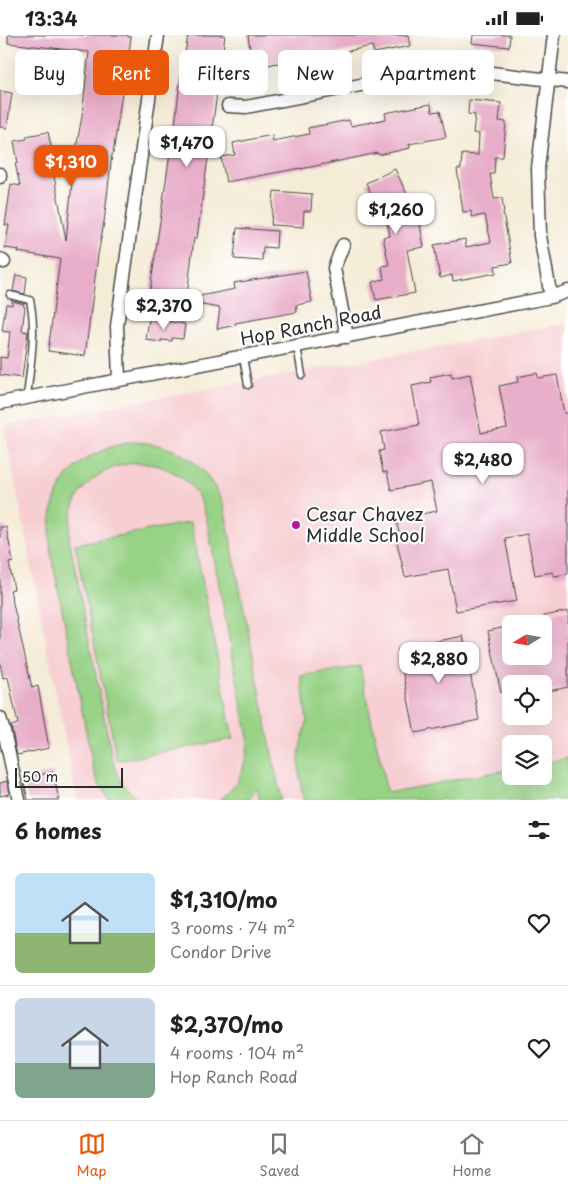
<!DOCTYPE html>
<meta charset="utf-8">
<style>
body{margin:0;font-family:"Playpen Sans",sans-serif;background:#f6f6f6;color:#222;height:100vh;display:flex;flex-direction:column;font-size:19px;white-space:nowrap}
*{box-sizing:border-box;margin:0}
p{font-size:16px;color:#767676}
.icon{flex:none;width:28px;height:28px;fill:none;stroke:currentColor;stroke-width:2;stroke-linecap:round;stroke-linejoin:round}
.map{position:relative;height:765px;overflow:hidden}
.details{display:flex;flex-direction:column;background:#fff;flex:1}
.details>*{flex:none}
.guide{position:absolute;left:15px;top:15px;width:539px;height:45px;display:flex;gap:10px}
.needle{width:32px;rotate:259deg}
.tools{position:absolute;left:502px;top:580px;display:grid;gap:10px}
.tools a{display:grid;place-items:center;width:50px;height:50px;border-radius:8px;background:#fff;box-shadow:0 5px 20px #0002;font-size:25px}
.scale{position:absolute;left:15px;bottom:12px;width:108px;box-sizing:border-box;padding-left:5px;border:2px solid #2b2b2b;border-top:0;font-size:14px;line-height:18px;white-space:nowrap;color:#2b2b2b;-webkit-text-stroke:4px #fff;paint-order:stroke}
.price{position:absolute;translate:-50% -42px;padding:0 11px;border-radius:10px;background:#fff;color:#222;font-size:16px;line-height:32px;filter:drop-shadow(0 1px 2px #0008)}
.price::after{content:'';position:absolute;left:50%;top:30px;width:15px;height:11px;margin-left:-8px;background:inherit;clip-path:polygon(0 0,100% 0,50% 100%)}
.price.active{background:#ea580c;color:#fff}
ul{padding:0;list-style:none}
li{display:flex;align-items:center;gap:15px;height:125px;padding:0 15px}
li+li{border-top:1px solid #e0e0e0}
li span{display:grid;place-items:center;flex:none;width:140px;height:100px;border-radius:8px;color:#555}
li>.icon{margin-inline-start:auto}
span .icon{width:60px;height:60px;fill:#fffc;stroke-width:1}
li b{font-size:21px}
h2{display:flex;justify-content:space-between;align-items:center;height:60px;padding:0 15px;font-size:21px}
.chip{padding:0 18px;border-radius:8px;background:#fff;box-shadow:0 5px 20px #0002;font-size:18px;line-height:45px}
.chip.active{background:#ea580c;color:#fff}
.status{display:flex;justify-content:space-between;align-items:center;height:35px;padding:0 25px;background:#fff;direction:ltr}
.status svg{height:14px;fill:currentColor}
.dock{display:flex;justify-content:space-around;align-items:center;height:70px;border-top:1px solid #e0e0e0;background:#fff;font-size:14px;color:#767676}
.dock a{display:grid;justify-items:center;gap:2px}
.dock .active{color:#ea580c}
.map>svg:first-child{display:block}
.built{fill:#f7cfd3;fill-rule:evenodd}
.green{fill:#97d285;stroke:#617e58}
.building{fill:#e8adc9}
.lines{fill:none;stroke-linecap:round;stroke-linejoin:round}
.lane-casing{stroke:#494845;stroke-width:9}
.street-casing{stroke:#494845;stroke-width:15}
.lane{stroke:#fff;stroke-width:6}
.street{stroke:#fff;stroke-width:12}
.poi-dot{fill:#b5179e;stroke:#fff;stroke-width:2}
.labels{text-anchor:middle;stroke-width:4.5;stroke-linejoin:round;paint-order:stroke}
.street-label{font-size:18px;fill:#2b2b2b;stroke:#fff}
.poi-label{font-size:18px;fill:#2b2b2b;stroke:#fff;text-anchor:start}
</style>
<div class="status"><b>13:34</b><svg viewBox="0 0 49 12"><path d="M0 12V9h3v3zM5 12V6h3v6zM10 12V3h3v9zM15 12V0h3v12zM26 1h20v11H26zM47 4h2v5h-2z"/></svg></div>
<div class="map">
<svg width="568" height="765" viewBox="0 0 568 765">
<rect width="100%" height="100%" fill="#fff"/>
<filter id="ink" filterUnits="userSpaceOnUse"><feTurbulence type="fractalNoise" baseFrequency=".02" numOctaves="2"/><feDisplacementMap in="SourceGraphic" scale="10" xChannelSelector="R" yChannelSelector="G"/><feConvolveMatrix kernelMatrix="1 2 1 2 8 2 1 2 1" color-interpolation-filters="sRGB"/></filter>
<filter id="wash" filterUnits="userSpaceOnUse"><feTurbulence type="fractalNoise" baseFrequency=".0096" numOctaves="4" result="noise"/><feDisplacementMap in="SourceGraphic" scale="20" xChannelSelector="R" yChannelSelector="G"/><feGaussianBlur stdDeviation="1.12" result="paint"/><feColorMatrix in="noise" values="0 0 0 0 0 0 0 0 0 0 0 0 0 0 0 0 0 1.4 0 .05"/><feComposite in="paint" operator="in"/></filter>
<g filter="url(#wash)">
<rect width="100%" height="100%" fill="#f5ecd8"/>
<path class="built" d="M568 288V765H77L4 391ZM511 589H544V621H511ZM511 649H544V681H511ZM511 709H544V741H511Z"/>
<path class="green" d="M132 407C178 408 207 429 224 471L281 765H260L257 752 249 765H219C240 751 247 728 248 703L206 481C203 475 202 468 199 463 175 421 117 417 85 452 73 465 70 484 69 502L112 723C117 741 125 755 140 765H110L99 750 93 732 51 518C44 457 70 418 132 407Z
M191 487 233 704 117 726 75 509Z
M360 631 387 758 511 734V741H544V728L568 723V765H303L299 736V723L301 708 307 687 301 641Z"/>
<g id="blocks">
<path class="building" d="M8 0H128V2H131L129 18 128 17 113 119H112L104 187 98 220 85 321 48 316 60 224 18 217 19 215 5 213 9 190H5L11 149 20 151 15 128H18L14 106 27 104 26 101 48 97 53 120H50L66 205 75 120 82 81 89 17 8 8Z
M188 0H225L197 203H194L186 268 149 262 170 118H174L178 91 175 90 179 55Z
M248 0H408L410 11 374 18 372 11 334 19 335 25 297 33 296 25 278 28 253 33 255 40 240 43 235 18 250 15Z
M473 0H510L509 12 472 8Z
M0 56 12 58 7 93 0 92Z
M469 65 501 68 499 86 506 87 503 122H495L494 139H490L494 164 502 163 504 177H503L512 228 495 231 496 238 453 246 452 240 440 243 434 210 465 204 466 212 491 207 485 180 472 182 471 176 463 177 457 134H461L462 119 478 120 479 99 473 98 475 80 468 79Z
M431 69 432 77 440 76 446 102 409 109 410 113 379 120 378 118 301 134V133L226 147 221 122 235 120 233 108 272 100 273 106 309 99 308 93 349 85 351 91 386 84 385 78Z
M395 134 416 179 418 178 424 212 407 215 415 258 376 265 372 247 384 244 382 231 389 230 383 202 390 201 385 176 374 181 367 166 373 163 366 148Z
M274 156 312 159 311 176H304L303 192 271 190Z
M237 193 277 196 276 213 263 212 262 226 234 224Z
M306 236 312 267 296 270 297 277 235 288 236 290 217 294 220 273 202 270 200 261 235 254 234 248Z
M16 240 27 242 25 259 13 256Z
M12 266 24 269 23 271 25 272 22 296 28 297 22 343 0 340V322L7 323 10 297 2 296 6 269 12 270Z
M149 284 185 289 183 304 172 303V306L161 305V307L146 305Z
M451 338 452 343 470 339 481 398 507 393 499 351 518 347 517 342 537 338 538 343 557 340 564 378H568V539L554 541 553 537 535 540 527 499 505 503 517 566 456 576 448 534 405 542 396 503H400L396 484 437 476 431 447 391 455 387 437H383L379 416 384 415 381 397 419 390 412 351 431 347 430 342Z
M0 492H6L13 527 9 528 14 554 10 555 32 653 38 651 49 713 17 720 11 691 18 689 8 642 3 643 0 628Z
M568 576V652L544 657V649H511V656L501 658 488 596 511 591V621H544V581Z
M463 601 479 685 415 698 398 614Z
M53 737 59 765H28L23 743Z
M7 746 9 759 0 761V748Z"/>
</g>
</g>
<g filter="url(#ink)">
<use href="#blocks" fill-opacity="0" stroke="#494845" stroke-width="1"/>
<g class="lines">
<g class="lane-casing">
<path id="lane" d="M10 260 30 265C37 297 30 331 27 363
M297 311 302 340
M243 322 248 350"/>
</g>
<g class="street-casing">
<path id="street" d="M228 71 246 72 449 33 568 47
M0 139V142
M343 210 334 233 347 302
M0 224 4 227
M551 262 540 201 538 133 554 0
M119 345 117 291 158 0
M0 368 551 262 568 256
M0 683 4 696 0 698
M4 696 19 765"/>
</g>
<use href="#lane" class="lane"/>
<use href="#street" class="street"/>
</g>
</g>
<circle class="poi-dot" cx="296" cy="490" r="5"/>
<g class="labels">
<g class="street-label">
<text transform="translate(311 291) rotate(-11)" y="6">Hop Ranch Road</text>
</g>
<g class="poi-label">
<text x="306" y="486">Cesar Chavez<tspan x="306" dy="21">Middle School</tspan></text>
</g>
</g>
</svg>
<div class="tools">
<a><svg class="needle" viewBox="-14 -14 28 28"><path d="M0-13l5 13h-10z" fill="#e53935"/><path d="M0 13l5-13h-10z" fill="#767676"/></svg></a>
<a><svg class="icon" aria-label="locate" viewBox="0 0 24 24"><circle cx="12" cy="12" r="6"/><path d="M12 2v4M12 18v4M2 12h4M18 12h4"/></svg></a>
<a><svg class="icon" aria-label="layers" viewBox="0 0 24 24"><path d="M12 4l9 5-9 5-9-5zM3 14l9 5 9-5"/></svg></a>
</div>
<div class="scale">50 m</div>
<b class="price" style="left:187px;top:133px">$1,470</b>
<b class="price active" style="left:71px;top:152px">$1,310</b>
<b class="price" style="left:396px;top:200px">$1,260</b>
<b class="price" style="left:164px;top:296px">$2,370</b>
<b class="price" style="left:483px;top:450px">$2,480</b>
<b class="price" style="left:439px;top:649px">$2,880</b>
<div class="guide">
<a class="chip">Buy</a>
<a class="chip active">Rent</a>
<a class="chip">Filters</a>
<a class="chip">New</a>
<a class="chip">Apartment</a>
</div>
</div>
<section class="details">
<h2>6 homes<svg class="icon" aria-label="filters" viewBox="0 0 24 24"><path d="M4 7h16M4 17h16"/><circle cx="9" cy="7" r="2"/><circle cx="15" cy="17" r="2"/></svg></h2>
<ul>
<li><span style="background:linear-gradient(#bfe0f5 60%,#8fb573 0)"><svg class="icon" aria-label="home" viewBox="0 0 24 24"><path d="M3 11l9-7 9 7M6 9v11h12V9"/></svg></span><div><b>$1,310/mo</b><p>3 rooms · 74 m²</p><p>Condor Drive</p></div><svg class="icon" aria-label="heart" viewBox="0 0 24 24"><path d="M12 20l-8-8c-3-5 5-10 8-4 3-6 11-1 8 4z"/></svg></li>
<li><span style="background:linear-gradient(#c9d6e8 65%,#7fa58c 0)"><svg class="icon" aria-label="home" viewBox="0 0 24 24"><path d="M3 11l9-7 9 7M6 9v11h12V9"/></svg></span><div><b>$2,370/mo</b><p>4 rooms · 104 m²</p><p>Hop Ranch Road</p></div><svg class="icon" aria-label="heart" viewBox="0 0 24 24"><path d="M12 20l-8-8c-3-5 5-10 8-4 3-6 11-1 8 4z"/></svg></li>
</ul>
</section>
<nav class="dock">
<a class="active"><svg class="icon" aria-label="map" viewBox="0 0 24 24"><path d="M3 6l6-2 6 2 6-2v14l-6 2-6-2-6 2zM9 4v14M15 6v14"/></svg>Map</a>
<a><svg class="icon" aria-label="saved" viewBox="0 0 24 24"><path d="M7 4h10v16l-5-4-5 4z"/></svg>Saved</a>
<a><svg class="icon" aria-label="home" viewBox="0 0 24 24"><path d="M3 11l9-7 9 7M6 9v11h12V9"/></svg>Home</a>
</nav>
